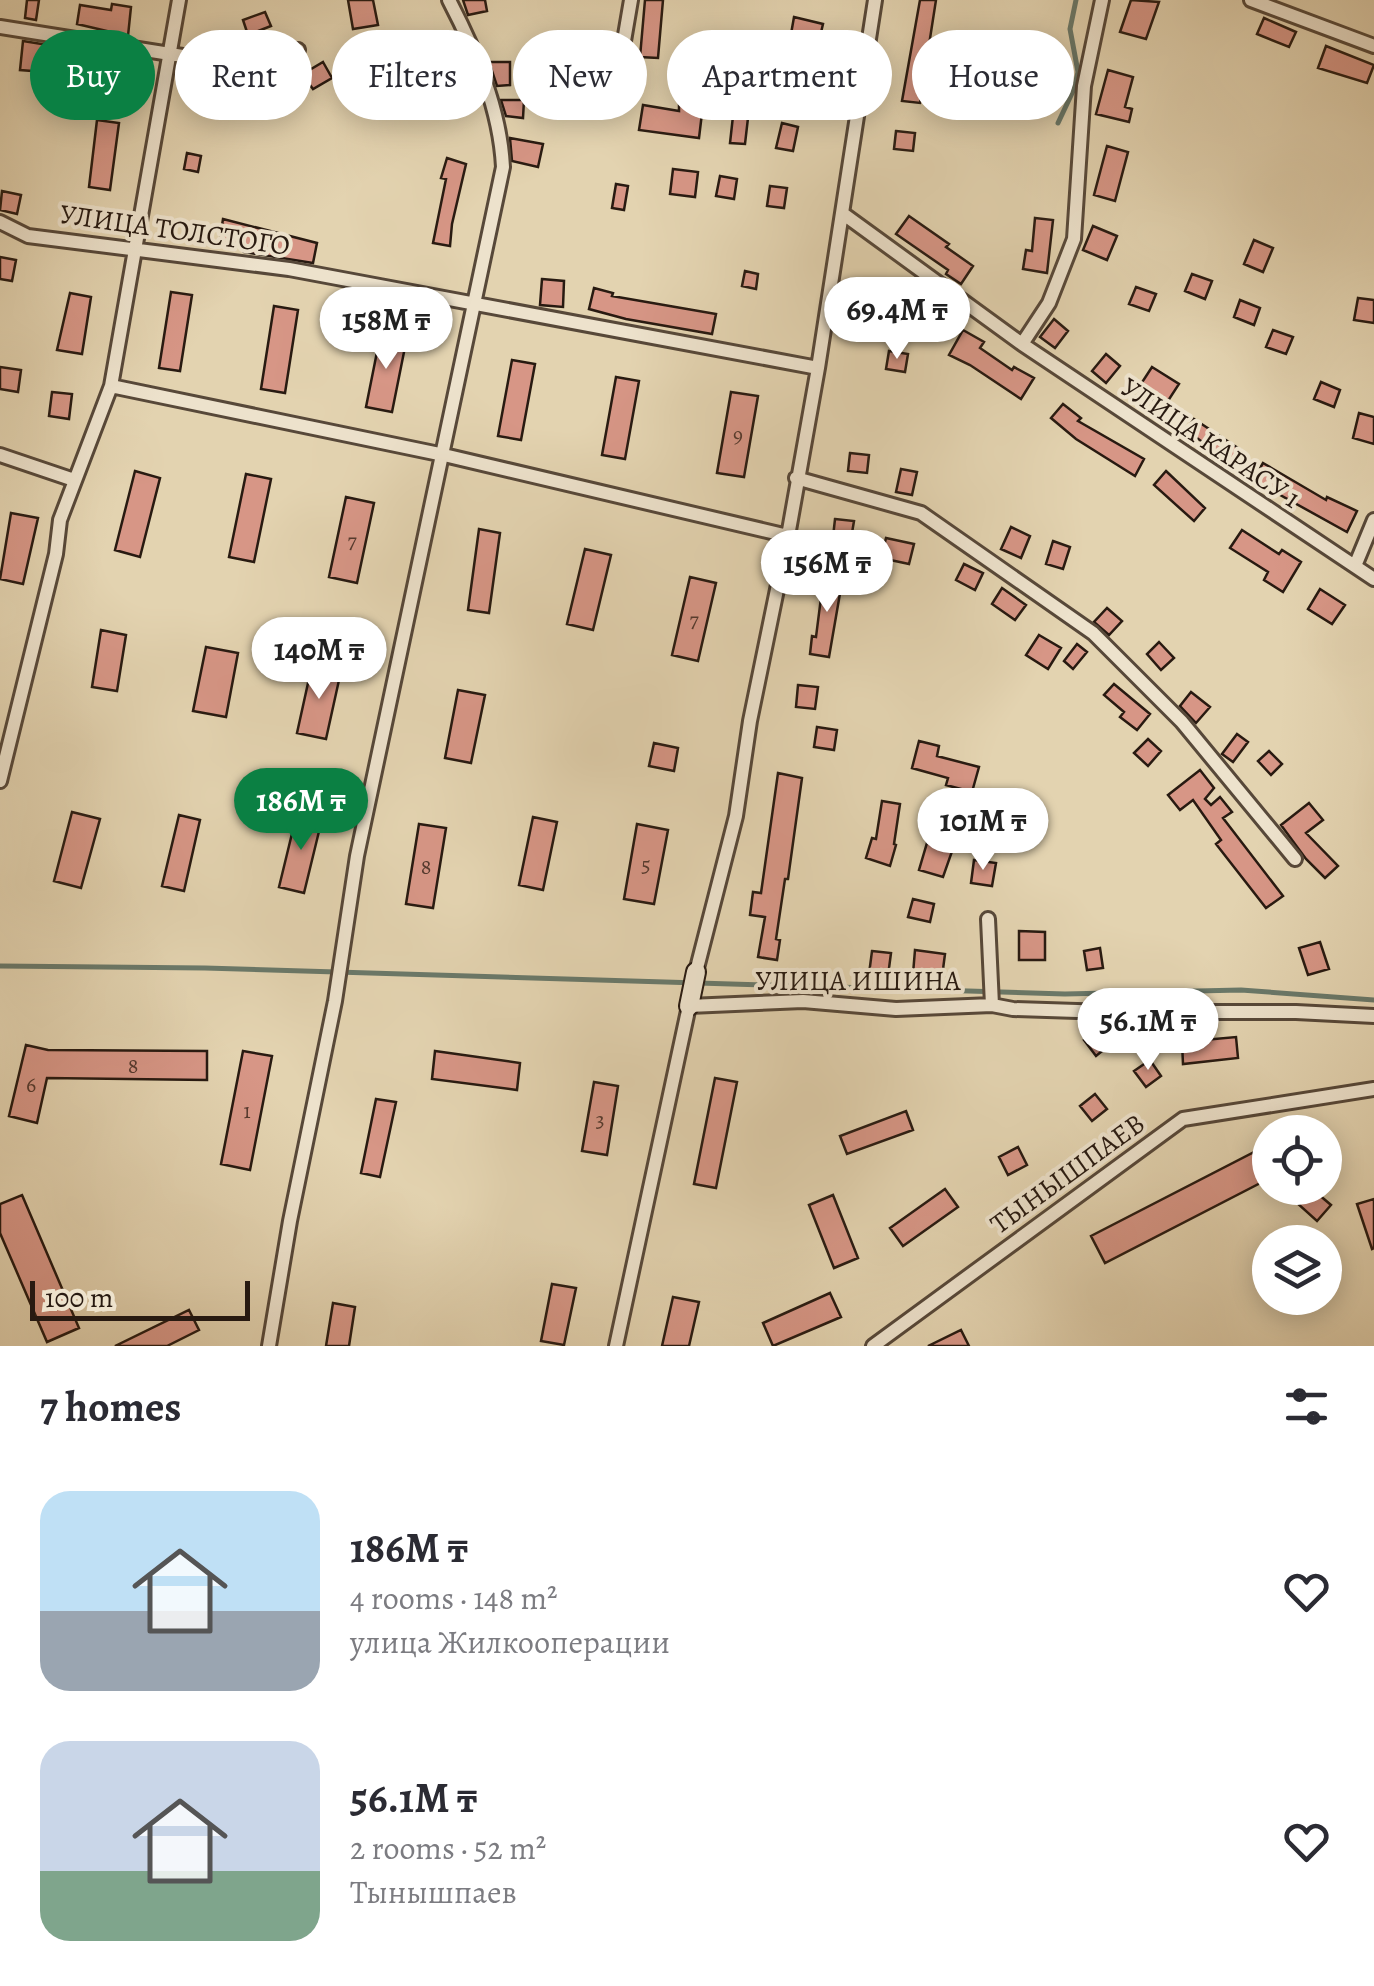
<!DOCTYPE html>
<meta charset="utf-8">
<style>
body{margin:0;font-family:Alegreya,serif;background:#f7f7f7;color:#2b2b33;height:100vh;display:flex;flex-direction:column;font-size:38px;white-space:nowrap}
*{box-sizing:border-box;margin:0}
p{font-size:32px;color:#7c7c81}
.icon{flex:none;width:55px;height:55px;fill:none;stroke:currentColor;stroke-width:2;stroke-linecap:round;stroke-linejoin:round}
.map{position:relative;height:1346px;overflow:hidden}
.drawer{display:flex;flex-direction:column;background:#fff;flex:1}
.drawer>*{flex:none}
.hud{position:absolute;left:30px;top:30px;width:1315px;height:90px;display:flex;gap:20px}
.buttons{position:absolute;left:1252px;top:1115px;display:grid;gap:20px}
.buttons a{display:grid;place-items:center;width:90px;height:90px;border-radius:50%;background:#fff;box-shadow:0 5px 25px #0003;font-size:50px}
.scale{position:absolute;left:30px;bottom:25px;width:220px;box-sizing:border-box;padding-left:10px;border:5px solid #281a11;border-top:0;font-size:28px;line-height:35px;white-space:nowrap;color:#281a11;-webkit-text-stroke:8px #ede2cc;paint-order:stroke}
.price{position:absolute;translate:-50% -85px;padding:0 22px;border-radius:35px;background:#fff;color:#222;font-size:32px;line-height:65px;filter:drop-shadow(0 2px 5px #0008)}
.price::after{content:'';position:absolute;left:50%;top:60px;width:30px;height:22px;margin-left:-15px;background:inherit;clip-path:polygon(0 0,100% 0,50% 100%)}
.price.on{background:#0b8043;color:#fff}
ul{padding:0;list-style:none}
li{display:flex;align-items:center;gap:30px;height:250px;padding:0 40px}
li span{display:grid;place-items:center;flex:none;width:280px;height:200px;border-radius:30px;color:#555}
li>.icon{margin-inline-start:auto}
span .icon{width:120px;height:120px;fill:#fffc;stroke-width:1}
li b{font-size:42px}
h2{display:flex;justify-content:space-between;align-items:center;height:120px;padding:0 40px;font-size:42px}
.tag{padding:0 35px;border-radius:45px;background:#fff;box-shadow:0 5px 25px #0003;font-size:35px;line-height:90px}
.tag.on{background:#0b8043;color:#fff}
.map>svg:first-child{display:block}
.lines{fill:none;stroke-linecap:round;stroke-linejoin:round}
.stream{stroke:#6a796a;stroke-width:5}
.building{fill:#d79686;stroke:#281a11;stroke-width:2.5}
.street-casing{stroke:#574839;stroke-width:18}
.secondary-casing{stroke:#281a11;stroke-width:22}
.street{stroke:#ede2cc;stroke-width:12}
.secondary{stroke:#ede2cc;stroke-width:18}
.labels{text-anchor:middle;stroke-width:8;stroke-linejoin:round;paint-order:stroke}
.number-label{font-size:22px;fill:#54392e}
.street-label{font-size:28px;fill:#281a11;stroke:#ede2cc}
</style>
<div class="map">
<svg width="1374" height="1346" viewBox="0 0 1374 1346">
<rect width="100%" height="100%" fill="#e3d3b0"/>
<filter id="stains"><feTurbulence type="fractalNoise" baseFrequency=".002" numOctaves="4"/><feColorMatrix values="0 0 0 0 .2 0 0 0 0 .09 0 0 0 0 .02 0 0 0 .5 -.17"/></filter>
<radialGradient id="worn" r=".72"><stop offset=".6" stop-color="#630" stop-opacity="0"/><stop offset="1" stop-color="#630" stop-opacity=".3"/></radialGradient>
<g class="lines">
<path class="stream" d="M1058 123 1074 89 1078 72 1070 29 1076 0
M0 966 205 968 1065 994 1241 990 1374 1000"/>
</g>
<path class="building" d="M27 0H39L36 20 25 18Z
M348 0H373L378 25 353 29Z
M463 0H485L487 11 468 15Z
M645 0H663L658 58 640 57Z
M920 0H936L920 103 902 101Z
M1131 0 1159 2 1146 39 1120 32Z
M112 4 131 7 128 36 77 24 80 5 111 10Z
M265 12 271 26 248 35 243 20Z
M794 17 823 24 819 41 791 34Z
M1264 18 1296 32 1289 47 1257 34Z
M23 41 48 45 45 72 20 70Z
M432 44 439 61 421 68 414 51Z
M1326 46 1374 65 1367 83 1318 68Z
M104 57 126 61 121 93 99 89Z
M323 62 332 78 313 89 310 85 270 106 257 84 280 72 286 84Z
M489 62H510V85L497 86Z
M570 62 598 63 596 86 568 84Z
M793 63 810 65 806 85 790 83Z
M1108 70 1133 77 1125 107 1132 109 1129 122 1096 114Z
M187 72 210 76 207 96 184 92Z
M679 80H706L699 138 639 130 643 105 679 111Z
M234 83 256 87 253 109 230 105Z
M501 100H524L523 118 506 116Z
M733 116 748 118 745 144 730 143Z
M97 120 119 123 110 190 89 187Z
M782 123 798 127 793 151 776 148Z
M896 131 915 133 913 151 894 149Z
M510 138 543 144 538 167 512 161Z
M1107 146 1128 152 1115 201 1094 195Z
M187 153 201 156 198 172 184 169Z
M447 158 466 164 452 224 450 246 433 243 446 179 441 178Z
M673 169 698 172 695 197 670 194Z
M720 176 737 179 734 199 716 196Z
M616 184 628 186 624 210 612 208Z
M770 186 787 188 784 208 767 206Z
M2 191 21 195 17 214 0 210Z
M909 216 949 244 946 247 973 266 961 284 946 274 948 270 896 234Z
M1035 218 1053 220 1047 273 1023 269 1026 250 1032 251Z
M223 219 317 243 313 263 244 252 245 248 219 244Z
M1093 226 1117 236 1107 260 1083 250Z
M1254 240 1273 248 1263 272 1244 264Z
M0 257 16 260 12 281 0 279Z
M745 271 758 274 756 289 742 286Z
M1192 274 1212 281 1205 299 1185 291Z
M542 279 564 281 563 307 540 305Z
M1136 287 1156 294 1149 311 1129 304Z
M594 288 613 293 612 296 716 314 712 334 626 319 589 309Z
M855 288 874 290 871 308 853 305Z
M171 292 192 295 180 371 159 368Z
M70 293 91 297 82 354 57 350Z
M1358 298 1374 300V323L1354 320Z
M1240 300 1260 308 1254 325 1234 317Z
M274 306 298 310 285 393 261 389Z
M1054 319 1068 331 1055 348 1040 337Z
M963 330 984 342 980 348 1012 370 1014 367 1034 378 1021 399 970 365 949 355Z
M1273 330 1293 337 1286 354 1266 347Z
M381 332 407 337 392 412 366 407Z
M889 351 908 354 905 372 886 369Z
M1106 354 1120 366 1106 383 1092 371Z
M512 360 535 364 521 440 498 436Z
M0 367 21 370 18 392 0 389Z
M1152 367 1179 384 1164 407 1137 390Z
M616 377 639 381 625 459 602 455Z
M1321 382 1340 390 1334 407 1314 399Z
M52 392 72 394 69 419 49 416Z
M731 392 758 396 744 477 717 473Z
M1063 404 1081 418 1078 421 1144 459 1135 476 1076 439 1051 418Z
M1359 413 1374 417V444L1353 438Z
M1194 419 1241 450 1231 463 1186 430Z
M850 453 869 455 867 473 848 471Z
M1263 463 1326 500 1327 497 1357 511 1347 532 1253 480Z
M901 469 917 472 912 495 896 492Z
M135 471 160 478 140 557 115 550Z
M1166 471 1205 508 1194 521 1154 485Z
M246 474 271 479 254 562 229 557Z
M346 497 374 503 357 583 329 577Z
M11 513 38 518 23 584 0 579Z
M835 519 854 521 851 539 833 537Z
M1011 527 1030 536 1021 558 1001 549Z
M479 529 500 533 489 613 468 610Z
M1242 530 1279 554 1282 550 1301 562 1283 592 1264 580 1268 572 1230 548Z
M886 538 914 544 909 564 881 558Z
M1053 541 1070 547 1063 569 1046 564Z
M585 549 611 555 593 630 567 624Z
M964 564 983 573 975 590 956 580Z
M824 574 843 576 829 657 810 654 812 636 816 637Z
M690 577 716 583 698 661 672 655Z
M1002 588 1026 605 1015 620 992 604Z
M1320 589 1345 605 1332 624 1308 609Z
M1107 608 1122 621 1109 635 1094 622Z
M101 630 126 635 117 691 92 687Z
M1039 635 1061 648 1048 669 1026 655Z
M1159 642 1174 658 1161 670 1147 654Z
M1077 644 1087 652 1073 669 1064 661Z
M206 647 238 653 226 717 193 711Z
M312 665 341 671 326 739 297 733Z
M1114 684 1150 714 1137 730 1120 717 1124 712 1104 695Z
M798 685 818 687 815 709 796 707Z
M458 690 485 695 471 763 445 758Z
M1191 692 1210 707 1196 723 1180 706Z
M817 727 837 730 834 750 814 747Z
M1237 734 1248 742 1233 762 1222 754Z
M1148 739 1161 751 1148 766 1134 753Z
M919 741 939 746 937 756 979 767 972 792 946 785 948 778 912 768Z
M654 743 678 748 674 771 649 766Z
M1269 751 1282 764 1271 775 1258 761Z
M1200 770 1214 788 1205 799 1211 805 1220 797 1232 812 1223 818 1283 896 1266 908 1216 844 1221 840 1193 800 1180 810 1168 795Z
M778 773 802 778 788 879H785L776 939 780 940 777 960 758 957 765 917 750 915 753 892 761 893Z
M882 801 900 804 894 844 896 845 890 866 866 858 872 838 876 839Z
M1309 803 1323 820 1306 833 1338 866 1325 878 1306 859 1281 825Z
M929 811 960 816 956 840 943 877 919 870 929 836 926 835Z
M72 812 100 819 81 888 54 881Z
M297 813 322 819 304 893 279 887Z
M179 815 200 820 184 891 162 886Z
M533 817 557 822 543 890 519 885Z
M419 824 446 828 433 908 406 904Z
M637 824 668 830 654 904 624 899Z
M974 860 996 863 992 886 971 883Z
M913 899 934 904 930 922 908 917Z
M1019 931 1045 932V960H1019Z
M1320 942 1329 969 1308 975 1299 948Z
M1100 948 1103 968 1087 970 1084 951Z
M915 950 945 954 942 977 913 974Z
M872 951 891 953 888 976 869 974Z
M1100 1027 1112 1043 1096 1056 1084 1040Z
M1236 1037 1238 1058 1183 1064 1182 1042Z
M26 1045 48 1050 207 1051V1080L47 1078 37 1123 9 1116Z
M243 1051 272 1056 250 1170 221 1164Z
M435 1051 520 1063 517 1090 432 1079Z
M1150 1060 1161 1076 1146 1087 1134 1071Z
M715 1078 737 1082 716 1188 694 1184Z
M594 1082 618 1086 607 1155 582 1151Z
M1095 1094 1107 1109 1092 1121 1080 1106Z
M376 1099 396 1102 380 1177 361 1173Z
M906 1111 913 1130 847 1154 840 1136Z
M1018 1147 1027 1165 1008 1175 999 1157Z
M1262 1148 1270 1165V1178L1105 1263 1091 1236Z
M1311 1188 1331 1205 1317 1221 1297 1203Z
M945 1189 958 1207 903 1246 890 1228Z
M22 1195 79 1328 47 1342 0 1233V1204Z
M833 1195 858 1258 834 1268 809 1205Z
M1374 1199V1248L1372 1249 1357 1204Z
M552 1284 576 1288 564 1345 541 1341Z
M830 1293 841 1317 773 1346 763 1323Z
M673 1297 699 1302 689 1346H662Z
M333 1303 355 1307 349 1346H326Z
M189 1310 199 1330 167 1346H115Z
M961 1330 969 1346H928Z"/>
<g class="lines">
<g class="street-casing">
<path id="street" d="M1251 0 1374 46
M0 27 239 65 298 50
M624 41 631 0
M842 213 1022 344 1374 579
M0 222 28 236 289 269 818 368
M1022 344 1049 303 1074 239 1084 86 1102 0
M111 386 444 455 788 536
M0 455 74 480
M796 478 921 513 1093 633 1182 722 1295 859
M1355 566 1374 520
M0 781 56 554 60 520 111 386 179 0
M988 919 992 1005
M696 972 736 816 750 721 788 536 818 368 875 0
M269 1346 290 1221 335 1001 357 856 503 167C500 109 476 52 449 0
M616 1346 689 1006 803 1001 896 1009 992 1005 1013 1009 1108 1012H1296L1374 1016
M873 1346 1183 1119 1374 1089"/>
</g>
<g class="secondary-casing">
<path id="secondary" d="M689 1006 696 972"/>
</g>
<use href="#street" class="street"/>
<use href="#secondary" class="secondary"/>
</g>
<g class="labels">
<g class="number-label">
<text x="738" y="442">9</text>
<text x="352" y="548">7</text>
<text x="694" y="627">7</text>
<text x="646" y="872">5</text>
<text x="426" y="874">8</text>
<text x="133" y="1073">8</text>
<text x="31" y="1092">6</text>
<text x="247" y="1118">1</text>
<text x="600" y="1127">3</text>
</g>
<g class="street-label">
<text transform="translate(175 229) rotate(8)" y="10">УЛИЦА ТОЛСТОГО</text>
<text transform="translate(1211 442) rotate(34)" y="10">УЛИЦА КАРАСУ 1</text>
<text x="858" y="990">УЛИЦА ИШИНА</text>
<text transform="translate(1067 1173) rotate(-36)" y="10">ТЫНЫШПАЕВ</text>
</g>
</g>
<rect width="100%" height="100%" filter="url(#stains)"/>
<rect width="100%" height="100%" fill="url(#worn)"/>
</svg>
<div class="buttons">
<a><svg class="icon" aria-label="locate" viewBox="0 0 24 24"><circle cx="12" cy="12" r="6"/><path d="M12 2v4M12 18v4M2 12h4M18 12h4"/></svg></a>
<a><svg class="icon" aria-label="layers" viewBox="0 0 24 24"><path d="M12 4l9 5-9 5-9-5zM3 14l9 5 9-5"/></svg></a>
</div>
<div class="scale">100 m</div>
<b class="price" style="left:897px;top:362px">69.4M ₸</b>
<b class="price" style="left:386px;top:372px">158M ₸</b>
<b class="price" style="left:827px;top:615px">156M ₸</b>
<b class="price" style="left:319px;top:702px">140M ₸</b>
<b class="price on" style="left:301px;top:853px">186M ₸</b>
<b class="price" style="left:983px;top:873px">101M ₸</b>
<b class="price" style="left:1148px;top:1073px">56.1M ₸</b>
<div class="hud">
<a class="tag on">Buy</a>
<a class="tag">Rent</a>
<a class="tag">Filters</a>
<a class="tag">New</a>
<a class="tag">Apartment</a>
<a class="tag">House</a>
</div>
</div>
<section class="drawer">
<h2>7 homes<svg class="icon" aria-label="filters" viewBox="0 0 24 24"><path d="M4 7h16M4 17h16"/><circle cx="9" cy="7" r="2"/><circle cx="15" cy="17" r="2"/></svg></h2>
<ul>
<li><span style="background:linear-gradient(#bfe0f5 60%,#9aa5b1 0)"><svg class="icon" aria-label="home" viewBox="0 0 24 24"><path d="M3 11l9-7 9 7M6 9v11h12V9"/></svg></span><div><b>186M ₸</b><p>4 rooms · 148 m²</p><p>улица Жилкооперации</p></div><svg class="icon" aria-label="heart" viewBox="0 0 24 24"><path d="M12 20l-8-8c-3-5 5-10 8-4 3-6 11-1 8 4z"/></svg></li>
<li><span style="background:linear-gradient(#c9d6e8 65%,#7fa58c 0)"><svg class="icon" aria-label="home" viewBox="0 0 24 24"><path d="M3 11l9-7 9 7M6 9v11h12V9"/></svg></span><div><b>56.1M ₸</b><p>2 rooms · 52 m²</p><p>Тынышпаев</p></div><svg class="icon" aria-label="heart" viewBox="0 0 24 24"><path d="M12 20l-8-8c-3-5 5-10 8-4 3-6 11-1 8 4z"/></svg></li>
</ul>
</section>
